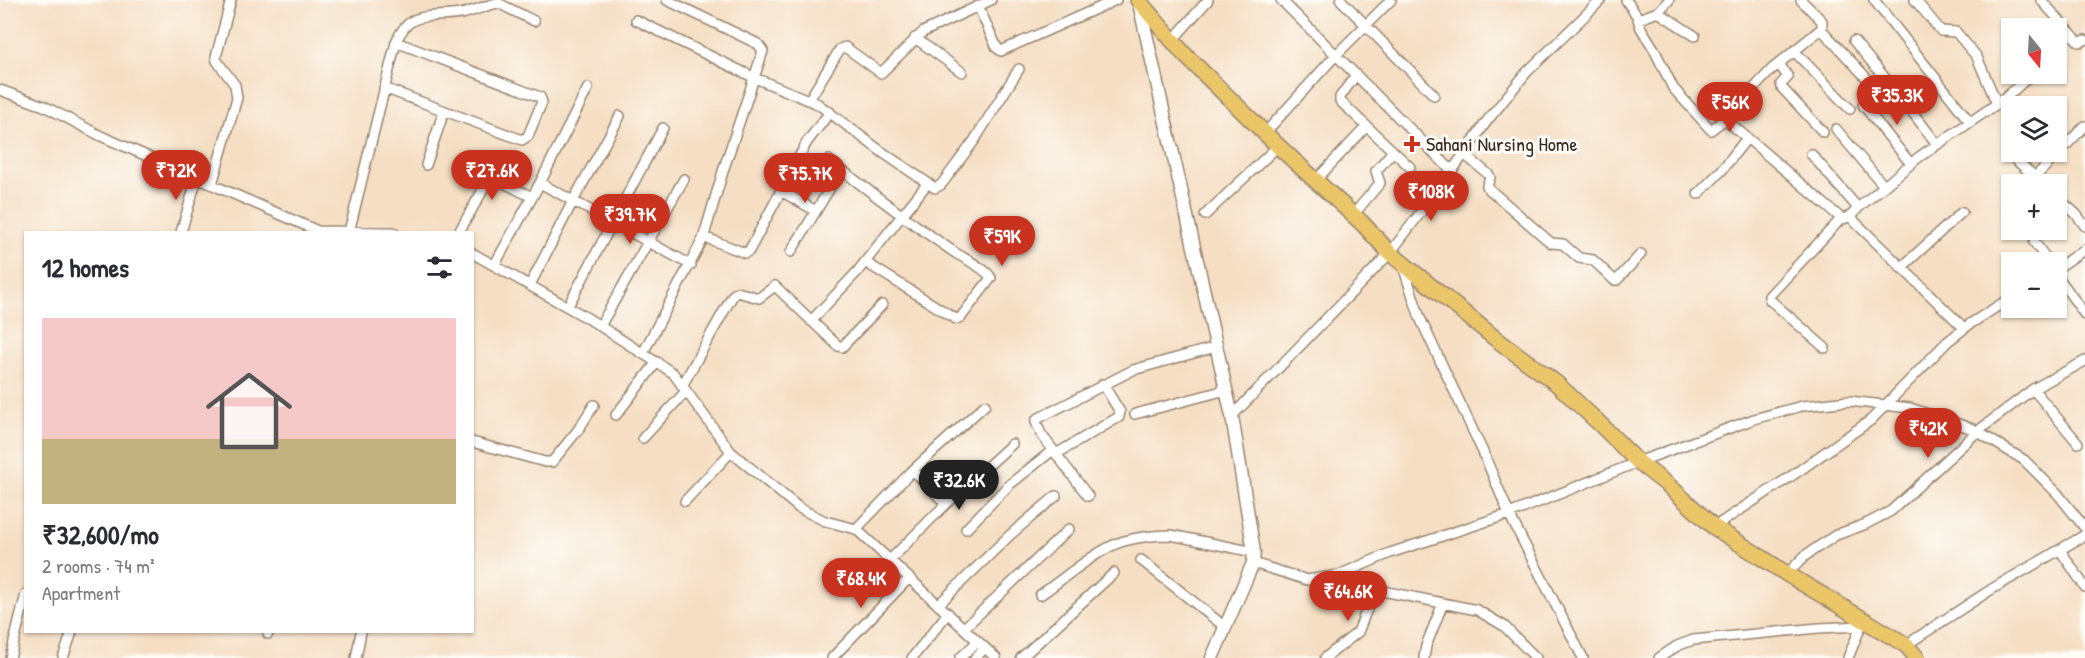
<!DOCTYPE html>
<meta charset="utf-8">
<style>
body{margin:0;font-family:"Patrick Hand",sans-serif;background:#f7f7f7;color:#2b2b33;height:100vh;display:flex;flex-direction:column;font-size:22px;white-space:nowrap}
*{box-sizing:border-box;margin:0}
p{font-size:20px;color:#7c7c81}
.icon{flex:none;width:33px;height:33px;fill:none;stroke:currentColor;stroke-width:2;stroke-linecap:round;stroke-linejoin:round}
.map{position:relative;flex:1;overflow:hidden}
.sheet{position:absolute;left:24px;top:231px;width:450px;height:402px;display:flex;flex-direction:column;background:#fff;border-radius:0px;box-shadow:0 2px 4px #0004}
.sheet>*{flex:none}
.needle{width:39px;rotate:162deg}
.tools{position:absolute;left:2001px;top:18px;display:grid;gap:12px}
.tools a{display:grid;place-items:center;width:66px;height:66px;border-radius:0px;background:#fff;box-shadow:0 2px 4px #0004;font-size:30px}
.price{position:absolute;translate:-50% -51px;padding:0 14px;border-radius:21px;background:#c8321e;color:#fff;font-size:20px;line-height:39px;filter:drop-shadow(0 2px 3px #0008)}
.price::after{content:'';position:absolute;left:50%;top:36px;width:18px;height:14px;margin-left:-9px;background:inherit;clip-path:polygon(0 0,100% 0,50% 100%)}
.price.on{background:#222;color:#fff}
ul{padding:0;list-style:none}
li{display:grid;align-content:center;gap:12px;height:318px;padding:0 18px}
li span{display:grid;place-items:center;height:186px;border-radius:0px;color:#555}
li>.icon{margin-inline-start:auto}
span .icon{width:108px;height:108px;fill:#fffc;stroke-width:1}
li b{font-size:26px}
h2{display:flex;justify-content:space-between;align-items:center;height:72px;padding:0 18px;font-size:26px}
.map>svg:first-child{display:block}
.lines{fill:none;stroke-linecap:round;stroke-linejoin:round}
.minor-casing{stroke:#988470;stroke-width:12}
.tertiary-casing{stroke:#988470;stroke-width:15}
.primary-casing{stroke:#988470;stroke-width:18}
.minor{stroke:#fff;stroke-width:9}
.tertiary{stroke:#fff;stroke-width:12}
.primary{stroke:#ebc669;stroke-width:15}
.poi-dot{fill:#c8321e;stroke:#fdfcf7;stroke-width:2}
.labels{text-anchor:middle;stroke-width:6;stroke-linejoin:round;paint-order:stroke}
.poi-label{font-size:20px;fill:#3b2a1e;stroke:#fdfcf7;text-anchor:start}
</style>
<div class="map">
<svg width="2085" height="658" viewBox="0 0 2085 658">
<rect width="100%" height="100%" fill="#fdfcf7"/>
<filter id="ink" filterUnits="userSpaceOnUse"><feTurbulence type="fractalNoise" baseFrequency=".0167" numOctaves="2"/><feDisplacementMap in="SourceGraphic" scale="12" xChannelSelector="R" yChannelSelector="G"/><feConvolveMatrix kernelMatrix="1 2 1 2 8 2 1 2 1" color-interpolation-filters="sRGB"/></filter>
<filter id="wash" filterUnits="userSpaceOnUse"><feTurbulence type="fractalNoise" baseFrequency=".008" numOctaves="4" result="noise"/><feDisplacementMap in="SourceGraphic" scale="24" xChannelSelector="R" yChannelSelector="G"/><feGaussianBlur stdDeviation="1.35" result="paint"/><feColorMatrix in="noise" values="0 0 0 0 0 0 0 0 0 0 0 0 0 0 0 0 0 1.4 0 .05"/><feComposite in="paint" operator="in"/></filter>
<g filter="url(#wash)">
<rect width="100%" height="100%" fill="#f5dec3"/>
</g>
<g filter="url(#ink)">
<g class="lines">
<g class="minor-casing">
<path id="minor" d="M1281 0 1452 171
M1341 0 1434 95
M1626 0 1637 16 1641 28 1654 49 1673 88 1711 130 1725 119 1771 70 1821 29 1875 87
M1801 0 1822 21V29
M1874 0 1970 122
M1915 0 1941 31 1956 32 1977 57 1997 104
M2041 0 2079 42 2085 40
M978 6 997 48 1001 51 1116 0
M1658 12 1695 36
M1639 19 1658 12 1669 0
M636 20 755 78 818 104 882 152 935 188 941 185 974 141 1019 69
M915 38 962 72
M1172 41 1208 0
M1854 41 1896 91 1937 144
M1794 51 1850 109
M1779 64 1788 77 1781 84 1782 88 1823 132
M1355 76 1340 97V101L1410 167
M384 88 522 140 528 136 542 102 540 97 396 42
M0 90 44 106 101 136 318 231 393 232
M809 100 840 49 845 47 881 73 923 32 991 0
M1863 105 1911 164
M1725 119 1842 219
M1836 129 1884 186
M1265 133 1335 56 1391 0
M1464 154 1488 174 1490 177 1487 186 1489 189 1551 243 1563 244 1579 258 1593 260 1614 280H1617L1641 254
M1811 154 1858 208
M2009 154 2043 184
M829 160C870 192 911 223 954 252 963 258 987 269 991 278L961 317 956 319 865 262
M426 165 444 111
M2035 177 2085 126
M1316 180 1367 126
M540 183 691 265
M212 184 237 98 235 85 217 61 216 57 231 0
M781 191 816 211
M1698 194 1722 170 1747 138
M2056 196 2076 214 2085 226
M1205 215 1278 146
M1353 215 1380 183 1376 171 1393 151
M181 232 197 178
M349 232 396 42C410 8 431 19 461 14 473 12 485 5 498 3L534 21
M459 232 488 181 492 177 532 197
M704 237 745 253 749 251 807 142 830 112
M2034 242 2049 262
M791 252 841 170
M472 253 589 319 673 373 731 452 799 508 825 521 856 529 996 658
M495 264 540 183 588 88
M1403 266 1420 318 1483 452 1509 514 1583 658
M1901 268 1962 212
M2056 269 2085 249
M2056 274 2085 315
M530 285 573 201 620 116
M568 306 663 128
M811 321 857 272 927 184
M600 326 684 179
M1964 328 1854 221 1852 215 1858 208 1919 157 2004 99 2032 74
M1825 348 1770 300 1769 296 1839 221 1852 215
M643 353 703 239 724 168 763 51 758 44 667 0
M682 386 733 295 737 292 759 298 775 286 838 346 842 347 882 305
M2033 389 2078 443
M1135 414 1226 390
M616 415 657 362
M1232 416 1390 253 1452 171 1487 121 1527 72 1601 0
M643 438 686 391
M472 442 545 462H552L578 430 594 405
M1056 454 1119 417 1120 412 1103 384
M913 470 946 504
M1088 496 1041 434 1036 422 1037 419 1133 370 1216 347
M685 501 731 452
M1714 527 1793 475 1871 420 1947 342 1970 324 2012 297
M856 529 913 470 985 405
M966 529 1009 485 1053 450
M2060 550 2085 587
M890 560 945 505 1012 444
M1141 560 1225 627
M1253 563 1307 580 1339 575 1390 553 1509 514 1638 462 1754 419 1802 406 1849 401 1910 408 1973 429 2024 460 2057 493 2085 528
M1787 574 1806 555 1836 535 1866 524 1891 511 1978 431 2033 389 2085 361
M1339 575 1363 587 1477 610 1504 626 1536 658
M1040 595C1062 580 1099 548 1124 541 1139 537 1156 535 1171 535L1254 552
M938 605 1010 535 1056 496
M964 628 1069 529
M268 634V632
M1906 645 1992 589 2085 535
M10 658 26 594
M63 658 72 632
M356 658 361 632
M832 658 909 578
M912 658 948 613
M960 658 978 641
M975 658 985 648
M1021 658 1114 573
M1325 658 1358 632 1375 589
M1424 658 1426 646 1443 603
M1659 658 1677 646 1693 640 1819 628 1861 626
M1848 658 1863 621"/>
</g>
<g class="tertiary-casing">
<path id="tertiary" d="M1139 3 1232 416 1254 552 1253 563 1212 658"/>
</g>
<g class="primary-casing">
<path id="primary" d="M1138 0 1184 54 1278 146 1362 223 1390 253 1496 339 1556 383 1600 424 1638 462 1669 486 1714 527 1787 574 1906 645 1917 658"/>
</g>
<use href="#minor" class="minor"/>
<use href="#tertiary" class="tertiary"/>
<use href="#primary" class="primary"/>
</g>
</g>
<path class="poi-dot" d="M1409 135h6v6h6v6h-6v6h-6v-6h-6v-6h6z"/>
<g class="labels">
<g class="poi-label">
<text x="1426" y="151">Sahani Nursing Home</text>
</g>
</g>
</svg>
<div class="tools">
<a><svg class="needle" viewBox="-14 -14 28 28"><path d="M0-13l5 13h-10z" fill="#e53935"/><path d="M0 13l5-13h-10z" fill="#7c7c81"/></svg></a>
<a><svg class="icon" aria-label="layers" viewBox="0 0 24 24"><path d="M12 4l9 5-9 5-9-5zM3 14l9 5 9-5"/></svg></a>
<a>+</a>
<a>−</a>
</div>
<b class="price" style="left:1897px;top:126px">₹35.3K</b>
<b class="price" style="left:1730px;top:133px">₹56K</b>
<b class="price" style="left:176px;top:201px">₹72K</b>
<b class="price" style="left:492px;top:201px">₹27.6K</b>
<b class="price" style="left:805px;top:204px">₹75.7K</b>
<b class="price" style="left:1431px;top:222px">₹108K</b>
<b class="price" style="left:630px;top:245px">₹39.7K</b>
<b class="price" style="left:1002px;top:267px">₹59K</b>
<b class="price" style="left:1928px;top:459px">₹42K</b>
<b class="price on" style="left:959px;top:511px">₹32.6K</b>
<b class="price" style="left:861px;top:609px">₹68.4K</b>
<b class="price" style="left:1348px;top:622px">₹64.6K</b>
<section class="sheet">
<h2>12 homes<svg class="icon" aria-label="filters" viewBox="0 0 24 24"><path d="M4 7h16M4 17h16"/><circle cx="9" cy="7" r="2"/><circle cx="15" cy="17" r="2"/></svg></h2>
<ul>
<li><span style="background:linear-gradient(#f6c9c9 65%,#c2b280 0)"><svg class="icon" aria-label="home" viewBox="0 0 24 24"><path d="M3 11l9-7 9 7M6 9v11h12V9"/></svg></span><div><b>₹32,600/mo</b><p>2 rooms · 74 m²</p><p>Apartment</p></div></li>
</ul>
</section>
</div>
